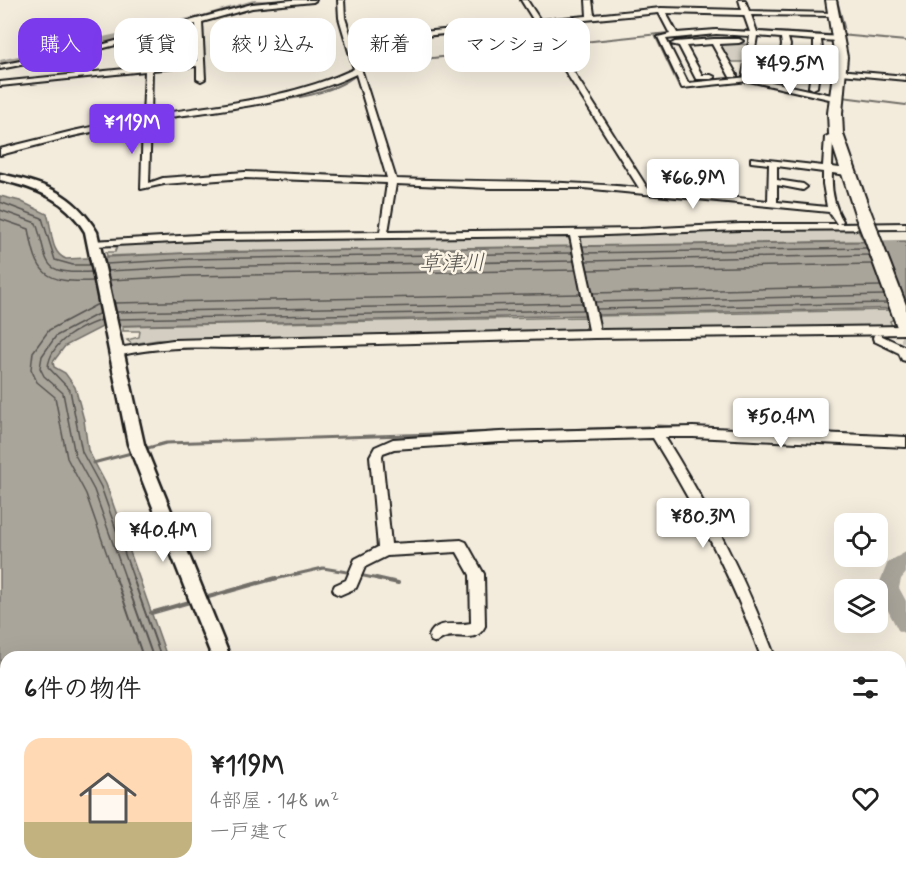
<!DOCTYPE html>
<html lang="ja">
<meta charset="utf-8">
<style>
body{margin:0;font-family:Mynerve,"Klee One",sans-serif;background:#f2f2f2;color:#222;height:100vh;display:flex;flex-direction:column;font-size:22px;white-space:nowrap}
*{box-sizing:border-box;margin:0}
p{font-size:20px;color:#767676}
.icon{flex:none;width:33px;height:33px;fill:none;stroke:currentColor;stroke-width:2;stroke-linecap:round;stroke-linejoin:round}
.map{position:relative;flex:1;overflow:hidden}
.drawer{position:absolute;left:0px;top:651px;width:906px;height:234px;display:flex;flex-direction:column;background:#fff;border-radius:18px 18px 0 0;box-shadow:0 6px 24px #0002}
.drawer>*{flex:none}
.guide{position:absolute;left:18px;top:18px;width:600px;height:54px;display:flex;gap:12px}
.fabs{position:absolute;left:834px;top:513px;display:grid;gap:12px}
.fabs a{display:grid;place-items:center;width:54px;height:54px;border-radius:12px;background:#fff;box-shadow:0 6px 24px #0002;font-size:30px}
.price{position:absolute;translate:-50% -51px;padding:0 14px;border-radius:6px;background:#fff;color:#222;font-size:20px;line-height:39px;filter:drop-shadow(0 2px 3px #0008)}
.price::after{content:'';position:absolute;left:50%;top:36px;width:18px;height:14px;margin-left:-9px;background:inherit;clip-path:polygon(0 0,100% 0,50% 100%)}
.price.on{background:#7c3aed;color:#fff}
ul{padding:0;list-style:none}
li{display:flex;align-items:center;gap:18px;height:150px;padding:0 24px}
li+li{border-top:2px solid #e0e0e0}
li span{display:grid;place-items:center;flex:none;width:168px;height:120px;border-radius:18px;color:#555}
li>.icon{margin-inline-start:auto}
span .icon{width:72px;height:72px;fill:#fffc;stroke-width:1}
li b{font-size:26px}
h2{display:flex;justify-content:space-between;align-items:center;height:72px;padding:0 24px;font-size:26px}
.tag{padding:0 21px;border-radius:18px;background:#fff;box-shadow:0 6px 24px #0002;font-size:21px;line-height:54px}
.tag.on{background:#7c3aed;color:#fff}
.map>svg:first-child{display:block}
.green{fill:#d3cec1;stroke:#78756e;stroke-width:1.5}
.water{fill:#aaa59b;stroke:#716e68;stroke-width:1.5}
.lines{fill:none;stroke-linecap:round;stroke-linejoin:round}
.shore-far1{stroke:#55534f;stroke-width:1.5}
.shore{stroke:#55534f;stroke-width:2}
.stream-far2{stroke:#716e68;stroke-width:2}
.stream-far1{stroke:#716e68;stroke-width:3}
.stream{stroke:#716e68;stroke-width:4}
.river{fill:#aaa59b;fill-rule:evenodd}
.minor-tunnel{stroke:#c8c2b6;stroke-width:10;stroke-dasharray:10 4.5;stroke-linecap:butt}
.minor-casing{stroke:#1c1c1c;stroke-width:4}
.tertiary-casing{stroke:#1c1c1c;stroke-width:5}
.primary-casing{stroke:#1c1c1c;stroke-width:4}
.minor{fill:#fcf5e5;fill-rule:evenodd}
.tertiary{fill:#fcf5e5;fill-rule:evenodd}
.primary{fill:#fcf5e5;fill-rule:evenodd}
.primary-bridge-casing{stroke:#1c1c1c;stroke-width:20;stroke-linecap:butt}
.primary-bridge{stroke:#fcf5e5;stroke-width:16}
.labels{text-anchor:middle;stroke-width:5;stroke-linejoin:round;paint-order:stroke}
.water-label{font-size:22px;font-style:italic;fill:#55534f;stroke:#fcf5e5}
</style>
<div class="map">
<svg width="906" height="885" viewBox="0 0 906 885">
<rect width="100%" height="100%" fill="#f3ecdd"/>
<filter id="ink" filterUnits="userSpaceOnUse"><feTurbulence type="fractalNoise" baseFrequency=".0167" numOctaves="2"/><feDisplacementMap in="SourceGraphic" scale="12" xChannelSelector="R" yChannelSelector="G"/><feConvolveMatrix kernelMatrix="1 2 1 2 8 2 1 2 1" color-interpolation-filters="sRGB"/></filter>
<g filter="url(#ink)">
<path class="green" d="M723 42 750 45 745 62H729L720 44Z
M727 229H857L864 241 580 246 581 234Z
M567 235 572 246 210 252 107 256 106 252H115L117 247 107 246 108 244 259 237Z
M890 310 894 319 890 321 893 328 606 331 597 326 595 316Z
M586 317 587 326 583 331 350 339 158 340 132 344 127 340 139 337 140 331H123V326Z"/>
<path class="water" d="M0 196 20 201 47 214C53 229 49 252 66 259L189 253 906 241V308L104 326 65 346 53 362 54 367 65 373 75 387 84 420 88 450 106 484 167 657H6V879H250L252 885H0Z"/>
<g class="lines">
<path class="shore-far1" d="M0 202 42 218 55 260 73 265H90
M0 210 36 223C50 263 38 275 92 272
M0 219 29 229C37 275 44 283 93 281
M584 253 866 248
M586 261 869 255
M106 264 189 259 572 253
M588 270 872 264
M107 271 189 267 573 261
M109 280 190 276 575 270
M593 293 880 286
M595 302 884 295
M114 303 580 294
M98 304 49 330 33 352 31 369 37 382 55 397 67 458 86 494 116 580
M597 309 886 303
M116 312 582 303
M100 313 56 336 42 356 40 368 44 376 63 393 75 455 94 490 126 580
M118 319 583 310
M101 320C79 328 51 341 48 367L70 390 82 452 101 487 134 580"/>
<path class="shore" d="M116 578 143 657
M125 578 153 657
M133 578 161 657"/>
<path class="stream-far2" d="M837 0 844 27 841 34
M759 31 831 35
M679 32 749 30
M655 35 678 84
M840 35 906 41
M719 80 749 77 824 93
M842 97 906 105
M261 103C297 98 341 94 367 65L668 33
M42 144 142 122 210 112"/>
<path class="stream-far1" d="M657 426 868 435
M144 449 166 443 648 427
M93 463 135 452
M359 575 383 580
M271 580 323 568 353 573"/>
<path class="stream" d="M376 578 398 583
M205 598 276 578
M151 613 193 601"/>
<path class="river" d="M253 0H274L203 21 0 68V60L202 15Z
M906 552V573L901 579 899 588 906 601V634L898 630 877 589 888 562Z"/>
<path class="minor-tunnel" d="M901 337H906"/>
<g class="minor-casing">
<path id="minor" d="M293 0H316L313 2 252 8 202 22 205 79 201 81 197 79V66L152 70 151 115C221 104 289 99 354 69L339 18 338 0H344L345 18 352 39 534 21 521 0H527L540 20 587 16 586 0H592L594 15 661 8 742 10 739 0H745L749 11 835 13V15L833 16 751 15 757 32 841 37 842 39 838 41 821 40 822 49 817 87 813 89 809 87 814 49V40L788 38 790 45 782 80 778 82 774 80 782 45 781 38 757 36 751 74 747 76 743 74 750 36 716 34 666 39 688 83 749 77 841 97V101H838L749 81 682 88 658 37 670 34 659 13 543 24 648 189 768 201 769 164 751 162V158L823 166 825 137 836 132 840 134 833 138 832 167 847 169 851 172 847 175 832 173C831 190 834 206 843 221L839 224 906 223V229L740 230 579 236 600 330 906 326V334L595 338 230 348C192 347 155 347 117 356L113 355 112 352 113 349 117 348 173 340 589 330 570 236 215 240 95 246 92 245V241L215 234 380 232 387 183 245 178 164 184 141 189 143 121 73 136 0 155V149L73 131 143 116 145 71 0 86V82L78 74 82 53 0 69V65L101 45 252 4ZM666 13 744 15 750 32 716 30 677 33ZM196 24 197 61 152 66 153 35ZM536 25 639 188C558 180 477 182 396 179L353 43ZM146 37 145 67 85 73 89 52ZM356 74 387 178 245 172 163 178 149 183 151 120C220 109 291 105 356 74ZM777 166 823 172V184L827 207 777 202V185L803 190 807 187 803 184 777 180ZM396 184 490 188H583L829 212 837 224H740L640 229 388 232Z
M714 39H739L743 41 739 43 719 44 737 75 736 77H730L712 44 686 46 702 75H711L715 77 711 79H696L679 46 671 44 675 42Z
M838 70 906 76V80L841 74 837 72Z
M878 334 906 347V361L902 360 899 353 874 341 873 338 874 335Z
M693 427 906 437V447L693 437H665C709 507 746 580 775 657H761C733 580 696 508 653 438L500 442 394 449 383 453 382 456 391 544 461 540 466 542 484 574 485 626C476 645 459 632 444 638 441 639 439 641 436 643L431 641 429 636C437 618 455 627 471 623L470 575 457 552 387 556 365 567 356 588 340 595 335 593 333 589 335 585 346 580 355 559 378 547 370 456 375 447 393 439 500 432Z
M833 879H851L853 885H835Z"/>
</g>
<g class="tertiary-casing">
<path id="tertiary" d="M0 174C44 183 73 192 97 232L144 444 230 657H212L128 444 85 232C66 199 36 188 0 180Z
M304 879H326L328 885H306Z"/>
</g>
<g class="primary-casing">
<path id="primary" d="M826 0H836L847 57 842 113 843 134 871 214 863 219 855 214 829 134 828 113 835 57Z
M870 227 878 232 906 305V333L897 327 862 232Z"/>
</g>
<use href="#minor" class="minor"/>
<use href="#tertiary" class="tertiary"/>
<use href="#primary" class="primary"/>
<g class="primary-bridge-casing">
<path id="primary-bridge" d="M863 214 870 232"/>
</g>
<use href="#primary-bridge" class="primary-bridge"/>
</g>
</g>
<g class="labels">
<g class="water-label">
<text transform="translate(452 262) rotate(-1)" y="8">草津川</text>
</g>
</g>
</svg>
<div class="fabs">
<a><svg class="icon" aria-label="locate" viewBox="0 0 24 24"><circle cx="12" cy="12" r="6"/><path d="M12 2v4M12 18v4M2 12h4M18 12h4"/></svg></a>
<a><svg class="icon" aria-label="layers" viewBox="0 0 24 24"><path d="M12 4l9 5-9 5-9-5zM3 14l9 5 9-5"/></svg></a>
</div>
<b class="price" style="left:790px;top:96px">¥49.5M</b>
<b class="price on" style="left:132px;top:155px">¥119M</b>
<b class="price" style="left:693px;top:210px">¥66.9M</b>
<b class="price" style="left:781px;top:449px">¥50.4M</b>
<b class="price" style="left:703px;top:549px">¥80.3M</b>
<b class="price" style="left:163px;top:563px">¥40.4M</b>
<div class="guide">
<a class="tag on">購入</a>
<a class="tag">賃貸</a>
<a class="tag">絞り込み</a>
<a class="tag">新着</a>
<a class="tag">マンション</a>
</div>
<section class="drawer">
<h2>6件の物件<svg class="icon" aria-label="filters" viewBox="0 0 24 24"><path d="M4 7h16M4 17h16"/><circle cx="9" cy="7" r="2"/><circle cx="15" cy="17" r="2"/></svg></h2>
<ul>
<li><span style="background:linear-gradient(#ffd9b3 70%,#c2b280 0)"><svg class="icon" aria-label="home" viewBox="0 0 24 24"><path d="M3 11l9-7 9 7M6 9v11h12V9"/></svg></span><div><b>¥119M</b><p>4部屋 · 148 m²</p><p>一戸建て</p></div><svg class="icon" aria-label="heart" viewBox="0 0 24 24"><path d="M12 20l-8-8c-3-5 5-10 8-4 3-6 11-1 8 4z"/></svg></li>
</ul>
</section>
</div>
